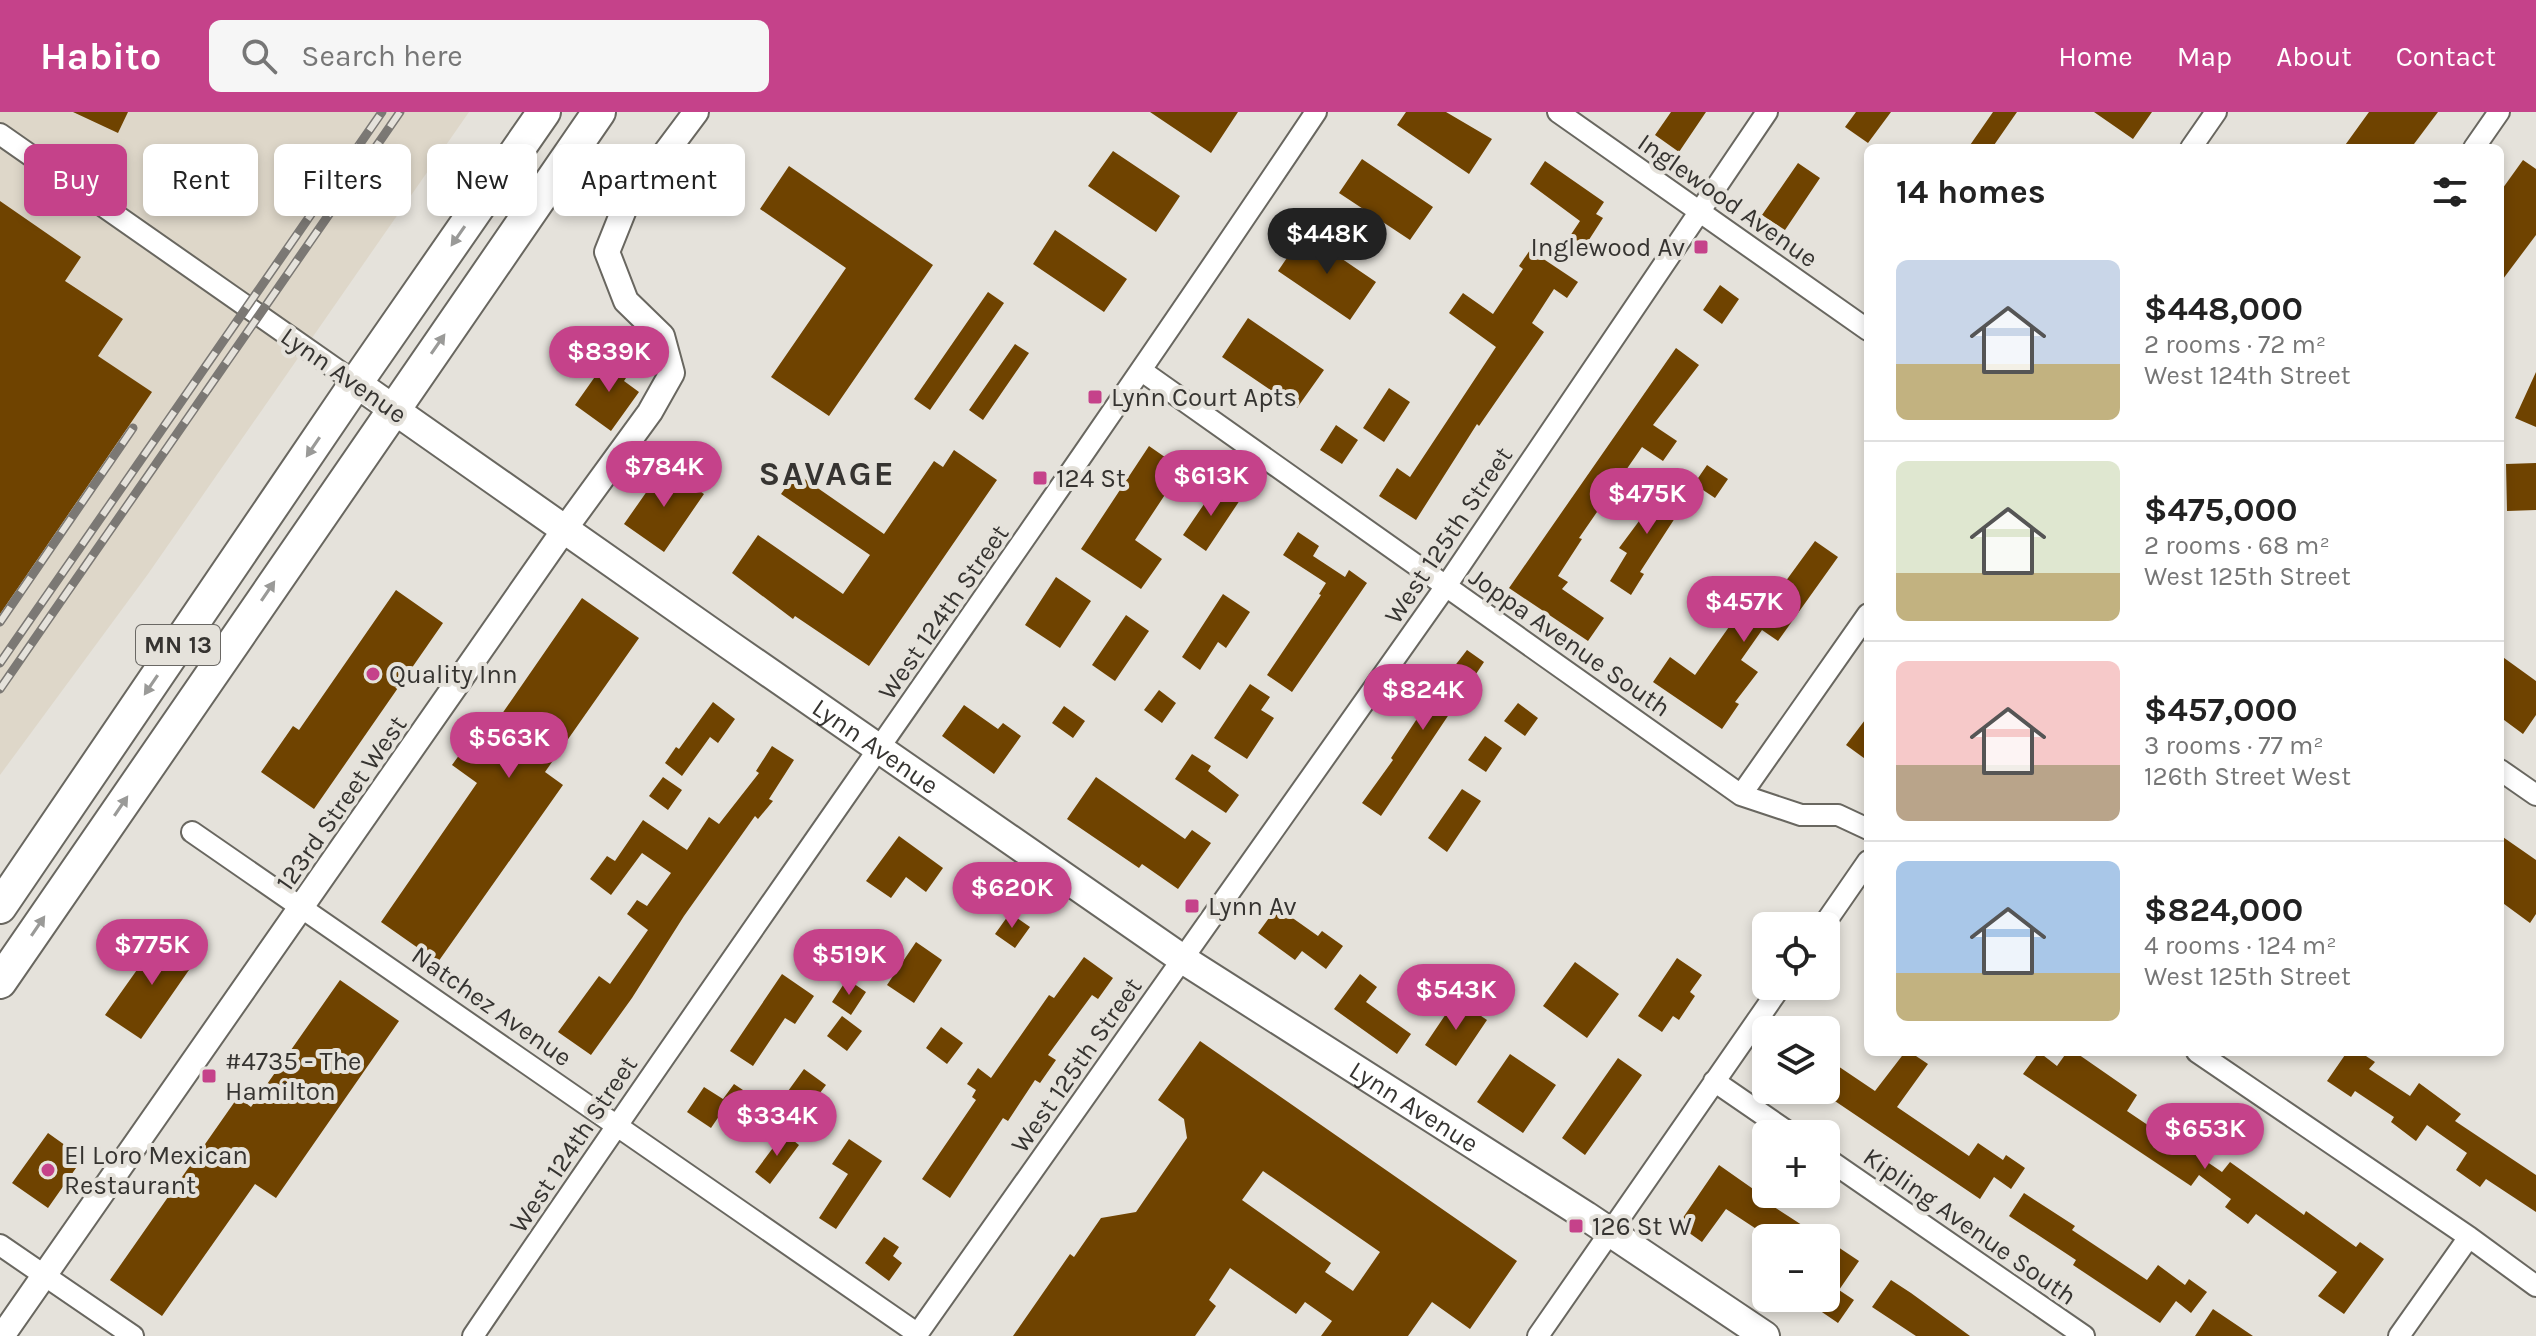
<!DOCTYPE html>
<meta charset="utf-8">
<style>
body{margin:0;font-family:Karla,sans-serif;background:#f6f6f6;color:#222;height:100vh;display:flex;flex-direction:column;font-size:30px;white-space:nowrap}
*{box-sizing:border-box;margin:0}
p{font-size:26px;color:#767676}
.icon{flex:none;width:44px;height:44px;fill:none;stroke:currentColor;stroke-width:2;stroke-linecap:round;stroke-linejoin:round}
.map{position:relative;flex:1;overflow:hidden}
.sheet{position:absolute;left:1864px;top:32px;width:640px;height:912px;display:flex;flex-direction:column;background:#fff;border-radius:12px;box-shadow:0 4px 12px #0003}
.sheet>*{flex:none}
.hud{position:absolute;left:24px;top:32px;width:760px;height:72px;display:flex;gap:16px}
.fabs{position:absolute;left:1752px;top:800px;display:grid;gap:16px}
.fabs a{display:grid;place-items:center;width:88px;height:88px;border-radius:12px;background:#fff;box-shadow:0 4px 12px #0003;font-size:40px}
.price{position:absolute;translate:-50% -68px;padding:0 18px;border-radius:28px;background:#c5428a;color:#fff;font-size:26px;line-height:52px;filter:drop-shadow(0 2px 4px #0008)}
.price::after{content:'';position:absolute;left:50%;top:48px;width:24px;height:18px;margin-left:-12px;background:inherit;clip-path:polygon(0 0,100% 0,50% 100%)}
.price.selected{background:#222;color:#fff}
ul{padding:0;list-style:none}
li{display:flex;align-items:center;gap:24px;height:200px;padding:0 32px}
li+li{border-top:2px solid #e0e0e0}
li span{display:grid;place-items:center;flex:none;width:224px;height:160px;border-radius:12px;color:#555}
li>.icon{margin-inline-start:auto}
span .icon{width:96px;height:96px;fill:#fffc;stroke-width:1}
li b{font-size:34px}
h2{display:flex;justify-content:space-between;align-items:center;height:96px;padding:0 32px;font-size:34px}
.pill{padding:0 28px;border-radius:12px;background:#fff;box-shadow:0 4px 12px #0003;font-size:28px;line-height:72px}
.pill.selected{background:#c5428a;color:#fff}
header{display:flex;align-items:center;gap:48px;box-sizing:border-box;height:112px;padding:0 40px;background:#c5428a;color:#fff}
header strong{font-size:38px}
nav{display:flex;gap:44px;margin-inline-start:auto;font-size:28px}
.search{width:560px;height:72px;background:#f6f6f6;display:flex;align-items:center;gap:20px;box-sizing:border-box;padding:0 28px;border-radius:12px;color:#767676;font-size:30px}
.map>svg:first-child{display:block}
.built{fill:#ded7c9}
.building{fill:#6f4300;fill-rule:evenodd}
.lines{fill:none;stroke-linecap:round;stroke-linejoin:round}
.minor-casing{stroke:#696760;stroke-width:24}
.tertiary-casing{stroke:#696760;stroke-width:28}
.secondary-casing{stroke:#696760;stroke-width:32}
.trunk-casing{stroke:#696760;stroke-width:36}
.minor{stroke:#fff;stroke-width:20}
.tertiary{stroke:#fff;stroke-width:24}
.secondary{stroke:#fff;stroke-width:28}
.trunk{stroke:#fff;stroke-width:32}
.rail-casing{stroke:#7b7874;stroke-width:9}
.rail{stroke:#e5e2db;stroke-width:6;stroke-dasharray:18;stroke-linecap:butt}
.oneway{fill:#9a9a98}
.poi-dot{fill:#c5428a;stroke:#e5e2db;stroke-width:3}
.labels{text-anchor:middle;stroke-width:8;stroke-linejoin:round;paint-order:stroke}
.shield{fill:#e5e2db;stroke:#6a6864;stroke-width:2}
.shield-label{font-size:24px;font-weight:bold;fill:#363431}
.street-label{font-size:26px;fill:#363431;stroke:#e5e2db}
.poi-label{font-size:26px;fill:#363431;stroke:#e5e2db;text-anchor:start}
.district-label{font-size:34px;font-weight:bold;letter-spacing:2px;fill:#363431;stroke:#e5e2db}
</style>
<header>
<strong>Habito</strong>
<div class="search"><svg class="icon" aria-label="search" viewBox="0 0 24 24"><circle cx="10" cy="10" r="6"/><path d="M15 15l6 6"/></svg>Search here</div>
<nav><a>Home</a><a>Map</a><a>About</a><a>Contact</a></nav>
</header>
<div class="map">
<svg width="2536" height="1224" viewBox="0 0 2536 1224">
<rect width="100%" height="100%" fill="#e5e2db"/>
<path class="built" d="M0 0H469L148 462 0 663Z"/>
<path class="building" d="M73 0H128L118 21Z
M1150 0H1238L1211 41Z
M1406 0H1446L1492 27 1469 62 1397 13Z
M1671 0H1706L1679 40 1655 23Z
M1856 0H1891L1868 31 1845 15Z
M1993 0H2017L1992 36H1968Z
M2094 0H2152L2133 27Z
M2369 0H2438L2411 36H2343Z
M1113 39 1180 84 1156 120 1088 74Z
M1362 47 1433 95 1410 128 1339 81Z
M2523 48 2536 57V123L2500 171V80Z
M1545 49 1604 90 1596 102 1603 106 1585 134 1570 124 1580 109 1530 72Z
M1798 51 1820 66 1785 118 1762 103Z
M789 54 933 153 829 304 771 265 846 156 760 97Z
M0 89 81 145 65 169 123 207 98 244 152 280 0 502Z
M1055 118 1127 167 1104 200 1033 152Z
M1304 121 1376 170 1350 208 1278 159Z
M1530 138 1578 170 1567 186 1554 177 1532 211 1544 220 1479 314 1477 312 1416 408 1379 384 1397 356 1410 365 1496 235 1449 201 1463 181 1493 202 1523 157 1519 154Z
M1720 173 1739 187 1722 212 1703 198Z
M988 180 1004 191 930 298 914 287Z
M1248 206 1324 258 1297 296 1222 245Z
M1015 232 1029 241 983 308 969 298Z
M1676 236 1699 253 1653 313 1677 329 1663 349 1642 335 1579 426 1582 427 1558 464 1568 470 1562 477 1604 506 1588 529 1509 476Z
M611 242 632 257 624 269 639 280 611 319 575 293Z
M2536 260V315L2515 306Z
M1389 276 1410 290 1384 330 1363 316Z
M1336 313 1358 328 1342 352 1320 338Z
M1149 334 1182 357 1135 428 1162 447 1141 477 1081 437Z
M954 338 997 368 869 554 795 504 793 507 732 461 758 423 843 482 870 443 781 382 796 361 884 422 934 349 943 355Z
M2536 351V398L2507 399 2506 352Z
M1707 353 1728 367 1715 386 1694 372Z
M664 355 704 382 664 440 624 412Z
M1657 370 1686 389 1640 460 1644 462 1631 483 1610 469 1627 441 1619 436 1648 397 1642 393Z
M1217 373 1240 388 1206 439 1183 423Z
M1298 420 1319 434 1313 444 1345 465 1349 458 1367 471 1292 580 1267 563 1321 483 1319 482 1326 471 1283 443Z
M1815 429 1838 445 1778 529 1762 518 1741 548 1758 560 1735 590 1739 592 1722 617 1653 570 1670 545 1695 563 1748 488 1764 499Z
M1056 465 1091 489 1060 536 1025 513Z
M396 478 443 511 314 697 261 660 293 614 299 618Z
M1223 482 1250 500 1226 536 1218 530 1200 558 1182 545Z
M582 486 639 526 545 660 563 673 438 850 381 810 477 671 452 653 465 635 468 638 480 621 486 625Z
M1126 503 1149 519 1115 569 1092 553Z
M1467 538 1484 550 1381 704 1362 691 1393 648 1391 646 1436 578Z
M2500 543 2536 569V603L2523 622 2500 605Z
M1250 572 1270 585 1261 598 1274 606 1247 647 1214 626Z
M1159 578 1176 591 1162 611 1144 598Z
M713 590 735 607 718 631 710 625 682 664 665 651 676 635 679 637Z
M1518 591 1538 606 1525 624 1504 609Z
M964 593 998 617 1003 611 1021 624 994 662 942 624Z
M1064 594 1085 609 1073 626 1052 611Z
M1868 604V649L1846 633Z
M1485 624 1502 636 1486 660 1468 648Z
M772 634 794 648 769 687 773 689 758 707 755 704 684 804 632 886 591 943 558 920 599 864 610 872 648 818 627 802 637 788 647 794 671 761 642 741 611 783 590 767 607 744 615 749 643 708 687 738 709 705 719 712 759 661 756 659Z
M1192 642 1211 654 1208 659 1239 683 1226 701 1175 667Z
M663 665 682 678 668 698 649 684Z
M1096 665 1185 727 1192 718 1211 731 1178 777 1142 752 1139 756 1067 707Z
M1462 677 1481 689 1447 740 1428 726Z
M2500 723 2536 748V802L2530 811 2500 789Z
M899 724 943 756 926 780 906 765 891 786 866 769Z
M1277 795 1318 824 1322 819 1343 834 1326 857 1302 839 1295 848 1258 821Z
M1010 801 1030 815 1015 836 995 822Z
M166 822 198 845 141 927 105 903 139 855 142 857Z
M916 830 942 848 914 891 887 873Z
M1084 845 1113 866 1098 887 1092 883 1048 943 1056 948 1040 971 1035 968 1008 1009 1003 1006 950 1086 922 1067 976 988 972 985 976 978 967 972 978 956 991 966 1049 883 1054 886Z
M1677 846 1702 863 1690 880 1695 884 1679 908 1673 904 1662 920 1638 904Z
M1575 850 1619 882 1587 926 1543 894Z
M782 862 814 884 795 912 785 906 753 954 730 939Z
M1360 862 1377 875 1366 890 1411 922 1397 942 1334 897Z
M847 867 866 880 851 903 832 890Z
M340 868 399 909 276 1086 255 1072 162 1204 110 1168 238 985 251 995Z
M1456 887 1487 908 1456 954 1425 933Z
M842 904 862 919 847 939 827 924Z
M941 915 963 931 947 952 926 936Z
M1200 929 1517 1149 1470 1217 1432 1190 1408 1224H1321L1332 1209 1305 1190 1296 1202 1230 1156 1209 1188 1216 1194 1195 1224H1013L1070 1142 1074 1145 1101 1106 1136 1100 1187 1026 1184 1007 1158 988ZM1263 1059 1380 1140 1353 1179 1325 1160 1331 1151 1242 1088Z
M1905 940H1910L1928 952 1897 995 1969 1044 1978 1031 2003 1048 2006 1043 2025 1056 2011 1077 1994 1065 1980 1087 1826 983V946L1875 979Z
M2039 940 2057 954 2067 940H2075L2137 983 2127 999 2161 1022 2173 1005 2199 1023 2188 1037 2222 1060 2230 1050 2304 1103 2306 1099 2356 1135 2360 1130 2384 1147 2344 1202 2318 1184 2337 1160 2256 1102 2248 1112 2225 1095 2231 1087 2199 1063 2191 1074 2023 962Z
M2347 940H2360L2375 950 2369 957 2410 984 2419 971 2461 1002 2455 1009 2536 1063V1100L2486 1067 2480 1075 2456 1058 2467 1041 2427 1013 2416 1029 2391 1010 2394 1005 2355 979 2351 985 2327 969Z
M1510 942 1556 973 1523 1021 1477 990Z
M1618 946 1642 963 1585 1043 1562 1026Z
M804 957 826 973 791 1019 770 1004Z
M734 972 752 984 741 1000 728 991 711 1016 687 1000 704 975 723 987Z
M48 1021 83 1046 48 1096 12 1071Z
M784 1021 799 1033 770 1072 755 1060Z
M849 1027 882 1049 836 1117 819 1106 848 1062 832 1052Z
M1719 1053 1756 1079 1754 1082 1822 1126H1770L1726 1097 1702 1130 1678 1113Z
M2024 1081 2075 1114 2072 1118 2147 1168 2158 1153 2185 1173 2189 1167 2207 1180 2191 1201 2176 1189 2160 1211 2073 1153 2076 1148 2009 1104Z
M884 1125 899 1135 893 1144 902 1151 889 1169 865 1151Z
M1826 1127 1859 1149 1839 1178 1854 1188 1838 1211 1816 1196 1823 1186H1826Z
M1891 1168 1911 1181 1970 1224H1916L1872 1195Z
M2213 1197 2253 1224H2195Z"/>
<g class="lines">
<g class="minor-casing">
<path id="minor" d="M1558 0 1868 218
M0 22 356 271
M2191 36 2216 0
M2474 36 2499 0
M1142 259 1741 683 1801 703H1838L1868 717
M2500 658 2536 683
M1741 683 1868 502
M192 720 918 1222
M1823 814 1868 749
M2197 940 2469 1125 2536 1174
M1714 969 1791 1022
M1826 1046 2084 1224
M0 1133 133 1224
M473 1224C751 814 1040 412 1316 0
M916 1224 1446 474 1767 0
M1538 1224 1781 874
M2399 1224 2469 1125"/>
</g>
<g class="tertiary-casing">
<path id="tertiary" d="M2 1224 564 418 650 300 672 261 662 224 626 189 607 140 625 95 696 0"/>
</g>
<g class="secondary-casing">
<g id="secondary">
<path id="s1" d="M356 271 728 532 1184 848 1586 1104 1765 1224"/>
</g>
</g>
<g class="trunk-casing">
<path id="trunk" d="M0 795 356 271 544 0
M0 870 599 0"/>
</g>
<use href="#minor" class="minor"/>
<use href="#tertiary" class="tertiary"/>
<use href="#secondary" class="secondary"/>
<use href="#trunk" class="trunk"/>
<g class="rail-casing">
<path id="rail" d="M0 510 133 316
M0 551 382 0
M0 577 400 0"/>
</g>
<use href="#rail" class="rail"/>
</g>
<defs><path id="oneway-solid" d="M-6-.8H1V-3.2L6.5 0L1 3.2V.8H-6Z" transform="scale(2)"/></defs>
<g class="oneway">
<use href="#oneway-solid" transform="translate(458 124) rotate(125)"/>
<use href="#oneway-solid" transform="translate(438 232) rotate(-55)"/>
<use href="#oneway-solid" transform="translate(313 335) rotate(124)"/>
<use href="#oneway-solid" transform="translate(268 479) rotate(-56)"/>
<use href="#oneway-solid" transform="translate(151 573) rotate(124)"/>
<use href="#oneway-solid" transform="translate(121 694) rotate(-56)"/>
<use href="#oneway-solid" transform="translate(38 814) rotate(-56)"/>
</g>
<g class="poi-dot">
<rect x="1693" y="127" width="16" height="16" rx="4"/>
<rect x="1087" y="277" width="16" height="16" rx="4"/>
<rect x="1032" y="358" width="16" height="16" rx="4"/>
<circle cx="373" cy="562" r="8"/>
<rect x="1184" y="786" width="16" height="16" rx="4"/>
<rect x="201" y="956" width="16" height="16" rx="4"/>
<circle cx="48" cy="1058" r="8"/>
<rect x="1568" y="1106" width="16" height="16" rx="4"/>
</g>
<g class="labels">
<rect class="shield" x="136" y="513" width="84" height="40" rx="6"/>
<g class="shield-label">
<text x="178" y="541">MN 13</text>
</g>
<g class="street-label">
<text transform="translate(1728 88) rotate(35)" y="9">Inglewood Avenue</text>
<text transform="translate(344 263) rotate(35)" y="9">Lynn Avenue</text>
<text transform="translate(1448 423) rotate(-56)" y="9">West 125th Street</text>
<text transform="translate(943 500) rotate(-55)" y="9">West 124th Street</text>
<text transform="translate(1570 530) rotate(35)" y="9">Joppa Avenue South</text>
<text dy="9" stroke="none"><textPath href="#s1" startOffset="634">Lynn Avenue</textPath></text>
<text transform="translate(341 691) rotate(-55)" y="9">123rd Street West</text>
<text transform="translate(492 894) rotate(35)" y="9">Natchez Avenue</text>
<text transform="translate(1076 953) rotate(-55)" y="9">West 125th Street</text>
<text dy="9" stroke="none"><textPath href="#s1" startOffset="1282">Lynn Avenue</textPath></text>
<text transform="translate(573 1032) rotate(-56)" y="9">West 124th Street</text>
<text transform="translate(1970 1114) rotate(35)" y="9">Kipling Avenue South</text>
</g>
<g class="poi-label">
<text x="1685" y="144" text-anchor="end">Inglewood Av</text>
<text x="1111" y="294">Lynn Court Apts</text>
<text x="1056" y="375">124 St</text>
<text x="389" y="571">Quality Inn</text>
<text x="1208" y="803">Lynn Av</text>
<text x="225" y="958">#4735 - The<tspan x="225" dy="30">Hamilton</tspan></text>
<text x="64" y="1052">El Loro Mexican<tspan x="64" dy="30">Restaurant</tspan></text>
<text x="1592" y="1123">126 St W</text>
</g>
<g class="district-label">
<text x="827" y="373">SAVAGE</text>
</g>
</g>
</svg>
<div class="fabs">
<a><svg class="icon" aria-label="locate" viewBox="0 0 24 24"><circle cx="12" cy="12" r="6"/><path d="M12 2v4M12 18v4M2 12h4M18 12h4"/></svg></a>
<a><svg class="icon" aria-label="layers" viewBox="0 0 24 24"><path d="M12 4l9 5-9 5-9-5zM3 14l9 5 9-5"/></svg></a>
<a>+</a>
<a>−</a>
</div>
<b class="price selected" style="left:1327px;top:164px">$448K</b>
<b class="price" style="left:609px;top:282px">$839K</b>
<b class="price" style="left:664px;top:397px">$784K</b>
<b class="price" style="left:1211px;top:406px">$613K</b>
<b class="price" style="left:1647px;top:424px">$475K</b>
<b class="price" style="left:1744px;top:532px">$457K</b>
<b class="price" style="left:1423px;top:620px">$824K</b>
<b class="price" style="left:509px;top:668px">$563K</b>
<b class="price" style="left:1012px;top:818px">$620K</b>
<b class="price" style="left:152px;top:875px">$775K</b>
<b class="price" style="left:849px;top:885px">$519K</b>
<b class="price" style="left:1456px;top:920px">$543K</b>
<b class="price" style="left:777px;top:1046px">$334K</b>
<b class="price" style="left:2205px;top:1059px">$653K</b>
<div class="hud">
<a class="pill selected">Buy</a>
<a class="pill">Rent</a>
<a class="pill">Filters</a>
<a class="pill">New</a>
<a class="pill">Apartment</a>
</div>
<section class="sheet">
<h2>14 homes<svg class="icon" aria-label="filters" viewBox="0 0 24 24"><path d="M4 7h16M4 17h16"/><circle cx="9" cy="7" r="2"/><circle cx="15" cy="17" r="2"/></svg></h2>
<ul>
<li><span style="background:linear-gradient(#c9d6e8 65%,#c2b280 0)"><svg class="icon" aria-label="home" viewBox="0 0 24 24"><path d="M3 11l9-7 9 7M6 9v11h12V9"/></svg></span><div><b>$448,000</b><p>2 rooms · 72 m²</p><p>West 124th Street</p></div></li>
<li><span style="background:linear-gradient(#dfe7d0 70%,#c2b280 0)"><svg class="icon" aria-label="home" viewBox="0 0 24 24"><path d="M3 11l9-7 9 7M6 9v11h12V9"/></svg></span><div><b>$475,000</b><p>2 rooms · 68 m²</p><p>West 125th Street</p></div></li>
<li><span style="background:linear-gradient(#f6c9c9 65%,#b9a48a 0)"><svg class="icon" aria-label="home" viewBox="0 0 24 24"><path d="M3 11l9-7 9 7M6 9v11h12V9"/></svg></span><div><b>$457,000</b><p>3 rooms · 77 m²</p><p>126th Street West</p></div></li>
<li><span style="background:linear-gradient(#a9c7e8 70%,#c2b280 0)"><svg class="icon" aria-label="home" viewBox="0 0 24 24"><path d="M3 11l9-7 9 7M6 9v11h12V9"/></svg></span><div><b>$824,000</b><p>4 rooms · 124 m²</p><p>West 125th Street</p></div></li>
</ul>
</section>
</div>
